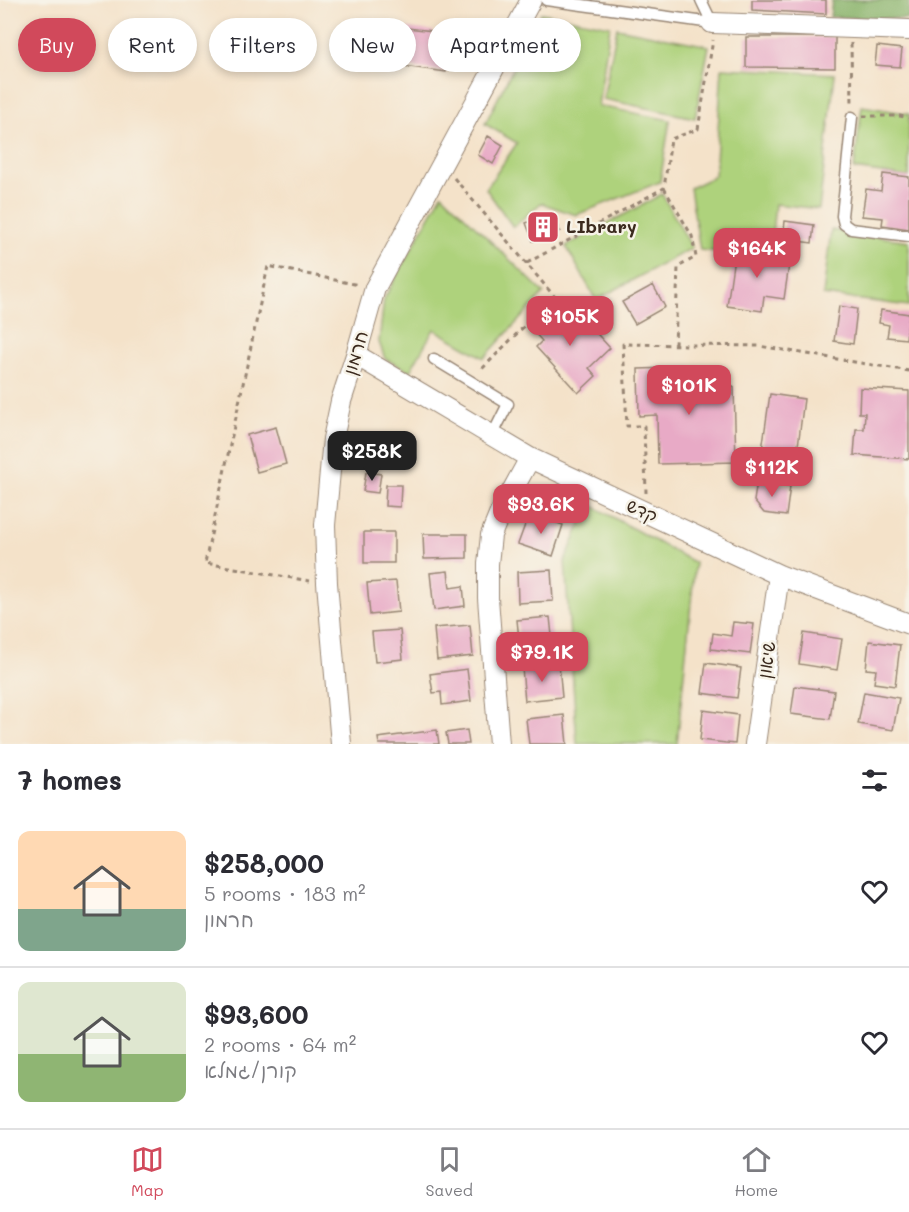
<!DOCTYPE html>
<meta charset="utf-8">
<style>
body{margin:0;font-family:Mali,"Playpen Sans Hebrew",sans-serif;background:#f2f2f3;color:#2b2b33;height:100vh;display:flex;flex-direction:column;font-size:22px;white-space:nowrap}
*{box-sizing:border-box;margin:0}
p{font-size:20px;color:#7c7c81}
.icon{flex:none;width:33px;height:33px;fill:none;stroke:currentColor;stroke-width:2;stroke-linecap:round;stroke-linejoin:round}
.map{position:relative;height:744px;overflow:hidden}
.side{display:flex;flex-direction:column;background:#fff;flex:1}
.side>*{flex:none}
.hud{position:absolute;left:18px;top:18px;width:600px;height:54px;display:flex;gap:12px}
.price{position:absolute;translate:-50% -51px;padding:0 14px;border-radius:12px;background:#d1495b;color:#fff;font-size:20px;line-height:39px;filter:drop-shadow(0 2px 3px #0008)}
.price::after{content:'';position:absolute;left:50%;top:36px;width:18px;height:14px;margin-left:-9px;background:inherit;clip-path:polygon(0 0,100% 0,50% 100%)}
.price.selected{background:#222;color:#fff}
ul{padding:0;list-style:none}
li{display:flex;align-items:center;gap:18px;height:150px;padding:0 18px}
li+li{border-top:2px solid #e1e1e2}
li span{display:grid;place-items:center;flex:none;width:168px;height:120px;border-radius:12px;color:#555}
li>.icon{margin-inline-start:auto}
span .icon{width:72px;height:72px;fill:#fffc;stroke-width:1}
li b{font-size:26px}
h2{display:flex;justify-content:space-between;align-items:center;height:72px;padding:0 18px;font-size:26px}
.chip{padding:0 21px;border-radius:27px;background:#fff;box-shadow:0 3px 9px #0003;font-size:21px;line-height:54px}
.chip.selected{background:#d1495b;color:#fff}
.menu{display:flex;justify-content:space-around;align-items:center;height:84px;border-top:2px solid #e1e1e2;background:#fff;font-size:16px;color:#7c7c81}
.menu a{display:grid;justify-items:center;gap:3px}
.menu .selected{color:#d1495b}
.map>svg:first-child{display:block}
.green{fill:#aed27c;stroke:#747e4d;stroke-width:1.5}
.forest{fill:#8ab46c;stroke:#626f45;stroke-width:1.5}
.building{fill:#e8aac6}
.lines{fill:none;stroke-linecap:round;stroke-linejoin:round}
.lane-casing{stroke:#988674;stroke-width:13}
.street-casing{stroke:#988674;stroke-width:22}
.path{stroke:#988674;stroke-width:3;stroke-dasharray:4.5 4.5;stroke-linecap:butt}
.lane{stroke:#fff;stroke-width:10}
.street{stroke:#fff;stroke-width:20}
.labels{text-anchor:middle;stroke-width:5;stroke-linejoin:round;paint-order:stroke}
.poi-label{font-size:18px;font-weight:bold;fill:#3b2a1e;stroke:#f7f3e8;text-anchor:start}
.street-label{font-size:18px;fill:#3b2a1e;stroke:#f7f3e8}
</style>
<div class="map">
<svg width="909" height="744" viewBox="0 0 909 744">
<rect width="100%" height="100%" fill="#f7f3e8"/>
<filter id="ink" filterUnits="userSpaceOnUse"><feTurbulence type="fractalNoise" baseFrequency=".0167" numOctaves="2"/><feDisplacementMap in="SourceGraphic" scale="12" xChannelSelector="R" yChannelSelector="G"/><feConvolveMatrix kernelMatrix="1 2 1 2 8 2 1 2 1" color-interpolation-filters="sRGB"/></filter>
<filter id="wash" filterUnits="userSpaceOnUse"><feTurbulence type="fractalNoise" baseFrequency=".008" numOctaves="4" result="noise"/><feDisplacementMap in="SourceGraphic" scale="24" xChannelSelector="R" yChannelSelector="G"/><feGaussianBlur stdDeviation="1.35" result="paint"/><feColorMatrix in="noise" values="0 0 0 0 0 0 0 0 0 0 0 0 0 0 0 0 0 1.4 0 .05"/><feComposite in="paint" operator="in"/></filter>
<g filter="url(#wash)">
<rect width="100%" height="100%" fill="#f4e2c9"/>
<path class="green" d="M541 13 610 26 598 106 670 120 660 182 576 215 541 203 513 227 486 189 517 143 485 124Z
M617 28 709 46 695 118 603 99Z
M722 68 835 74 819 209 775 204 771 244 723 234 721 252 700 250 690 188 715 176Z
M862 106 909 114V177L854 169Z
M442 194 544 293 484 358 434 329 410 371 385 359 379 342 384 299Z
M662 194 692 248 596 300 566 246Z
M831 230 909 241V306L823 295Z
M589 504 695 563 677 744H577L565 561Z"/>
<path class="forest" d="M832 0H909V19L830 17Z"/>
<g id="blocks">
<path class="building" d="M752 0H826V14L752 10Z
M407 28 433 31 430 49 449 51 446 72 403 66Z
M746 37H835V68L746 67Z
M877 46 902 49 900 67 875 65Z
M488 136 503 145 493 164 478 155Z
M883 174 909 177V229L882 225 883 218 862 216 866 189 881 191Z
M553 213 560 231 533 241 526 223Z
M785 221 814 225 812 243 783 239Z
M735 250 790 258 784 299 764 296 762 311 727 306Z
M653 285 665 307 635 324 622 302Z
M839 306 857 309 853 344 834 341Z
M557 307 569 321 578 313 610 348 589 368 596 376 578 393 536 347 542 341 532 330Z
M881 310 909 314 906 339 887 337 889 325 879 323Z
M699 367V388L734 387 736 462 658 464 657 415 639 416 638 369Z
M860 388 909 391V459L854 455 856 429H864L865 413H859Z
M770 394 804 399 796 462 761 457Z
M276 427 286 464 257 472 247 435Z
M366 472 381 474 378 493 363 491Z
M757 481 790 486 786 516 764 513 754 501Z
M386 485H401L400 507 385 506Z
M529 514 563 525 553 556 518 544Z
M364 532H394V563H364Z
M423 534H467V558L424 559Z
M551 570 553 601 518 603 517 572Z
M448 571 450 588 463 586 465 606 434 610 430 573Z
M396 581 399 612 370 615 367 583Z
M550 617 553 645 520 649 517 620Z
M733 622 754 624 750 654 711 649 713 633 731 636Z
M470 625 473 656 437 660 434 628Z
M400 630 403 659 375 662 372 632Z
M804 633 842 639 837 670 799 664Z
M869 641 900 645 895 686 874 683 876 670 866 669Z
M706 663 741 668 737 698 702 693Z
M559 665 562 697 525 701 522 668Z
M467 669 471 701 442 705 441 692 433 693 430 674Z
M795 686 834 691 830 719 791 714Z
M864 692 899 698 893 730 858 724Z
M703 710 738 715 735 744 700 740Z
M564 715 567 744H529L526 719Z
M437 730 439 744H379L378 738Z
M467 730 469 744H448L446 733Z"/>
</g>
</g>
<g filter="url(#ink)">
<use href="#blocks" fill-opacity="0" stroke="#988674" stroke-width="1.5"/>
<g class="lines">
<g class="lane-casing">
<path id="lane" d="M546 0 712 23
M701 0 712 23
M852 117 842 216 844 224 851 229 909 236
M434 359 508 404 492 436"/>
</g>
<g class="street-casing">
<path id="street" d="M712 23 909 30
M356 355 530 458 779 575 909 624
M341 744 327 583 325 525 333 439 341 401 356 355 375 288 531 0
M499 744 488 598V564L491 535 500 513 530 458
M755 744 779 575"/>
</g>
<path class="path" d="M851 43 852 106
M863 116H900L909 118
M454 178 554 296 480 371
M664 188 692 236 696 257 678 267 675 345
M527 263 664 188 671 139 698 129 713 40
M646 493 644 426H627L623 344 759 346 909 371
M310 581 205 563 268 266 359 285"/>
<use href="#lane" class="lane"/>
<use href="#street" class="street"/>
</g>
</g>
<defs>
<g id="building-square" transform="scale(1.725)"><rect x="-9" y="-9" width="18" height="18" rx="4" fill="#d1495b" stroke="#f7f3e8"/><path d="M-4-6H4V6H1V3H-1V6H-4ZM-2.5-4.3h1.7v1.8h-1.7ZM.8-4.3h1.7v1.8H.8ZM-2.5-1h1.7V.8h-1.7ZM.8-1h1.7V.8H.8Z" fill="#fff"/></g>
</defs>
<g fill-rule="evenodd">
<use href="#building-square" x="543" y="227"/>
</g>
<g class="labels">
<g class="poi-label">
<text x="566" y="233">LIbrary</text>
</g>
<g class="street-label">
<text transform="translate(356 353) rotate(-73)" y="6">חרמון</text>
<text transform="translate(642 511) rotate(25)" y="6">קדש</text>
<text transform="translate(767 660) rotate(-82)" y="6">שיאון</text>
</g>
</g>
</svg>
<b class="price" style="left:757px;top:279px">$164K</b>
<b class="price" style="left:570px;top:347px">$105K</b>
<b class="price" style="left:689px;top:416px">$101K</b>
<b class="price selected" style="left:372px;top:482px">$258K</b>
<b class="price" style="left:772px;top:498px">$112K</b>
<b class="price" style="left:541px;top:535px">$93.6K</b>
<b class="price" style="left:542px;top:683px">$79.1K</b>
<div class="hud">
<a class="chip selected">Buy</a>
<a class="chip">Rent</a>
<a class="chip">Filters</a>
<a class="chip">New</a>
<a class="chip">Apartment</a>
</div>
</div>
<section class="side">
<h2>7 homes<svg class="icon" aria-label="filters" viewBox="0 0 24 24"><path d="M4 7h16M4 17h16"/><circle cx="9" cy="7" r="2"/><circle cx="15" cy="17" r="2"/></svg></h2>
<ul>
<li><span style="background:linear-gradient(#ffd9b3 65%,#7fa58c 0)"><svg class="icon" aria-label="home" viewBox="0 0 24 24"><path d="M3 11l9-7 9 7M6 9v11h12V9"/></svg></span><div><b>$258,000</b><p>5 rooms · 183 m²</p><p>חרמון</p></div><svg class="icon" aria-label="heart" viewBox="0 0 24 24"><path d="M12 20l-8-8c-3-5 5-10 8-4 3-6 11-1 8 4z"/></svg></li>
<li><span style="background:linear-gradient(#dfe7d0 60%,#8fb573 0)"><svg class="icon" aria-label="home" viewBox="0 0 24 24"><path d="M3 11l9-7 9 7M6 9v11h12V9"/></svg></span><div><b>$93,600</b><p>2 rooms · 64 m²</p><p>קורן/גמלא</p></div><svg class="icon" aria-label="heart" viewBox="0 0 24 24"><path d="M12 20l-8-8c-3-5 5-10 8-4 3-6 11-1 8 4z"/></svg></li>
</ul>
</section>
<nav class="menu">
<a class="selected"><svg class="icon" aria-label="map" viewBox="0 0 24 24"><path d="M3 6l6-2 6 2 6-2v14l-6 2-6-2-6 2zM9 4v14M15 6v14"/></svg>Map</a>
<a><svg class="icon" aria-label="saved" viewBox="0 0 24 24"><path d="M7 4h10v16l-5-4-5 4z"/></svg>Saved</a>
<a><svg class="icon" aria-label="home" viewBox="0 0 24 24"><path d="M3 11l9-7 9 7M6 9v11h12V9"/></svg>Home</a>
</nav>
